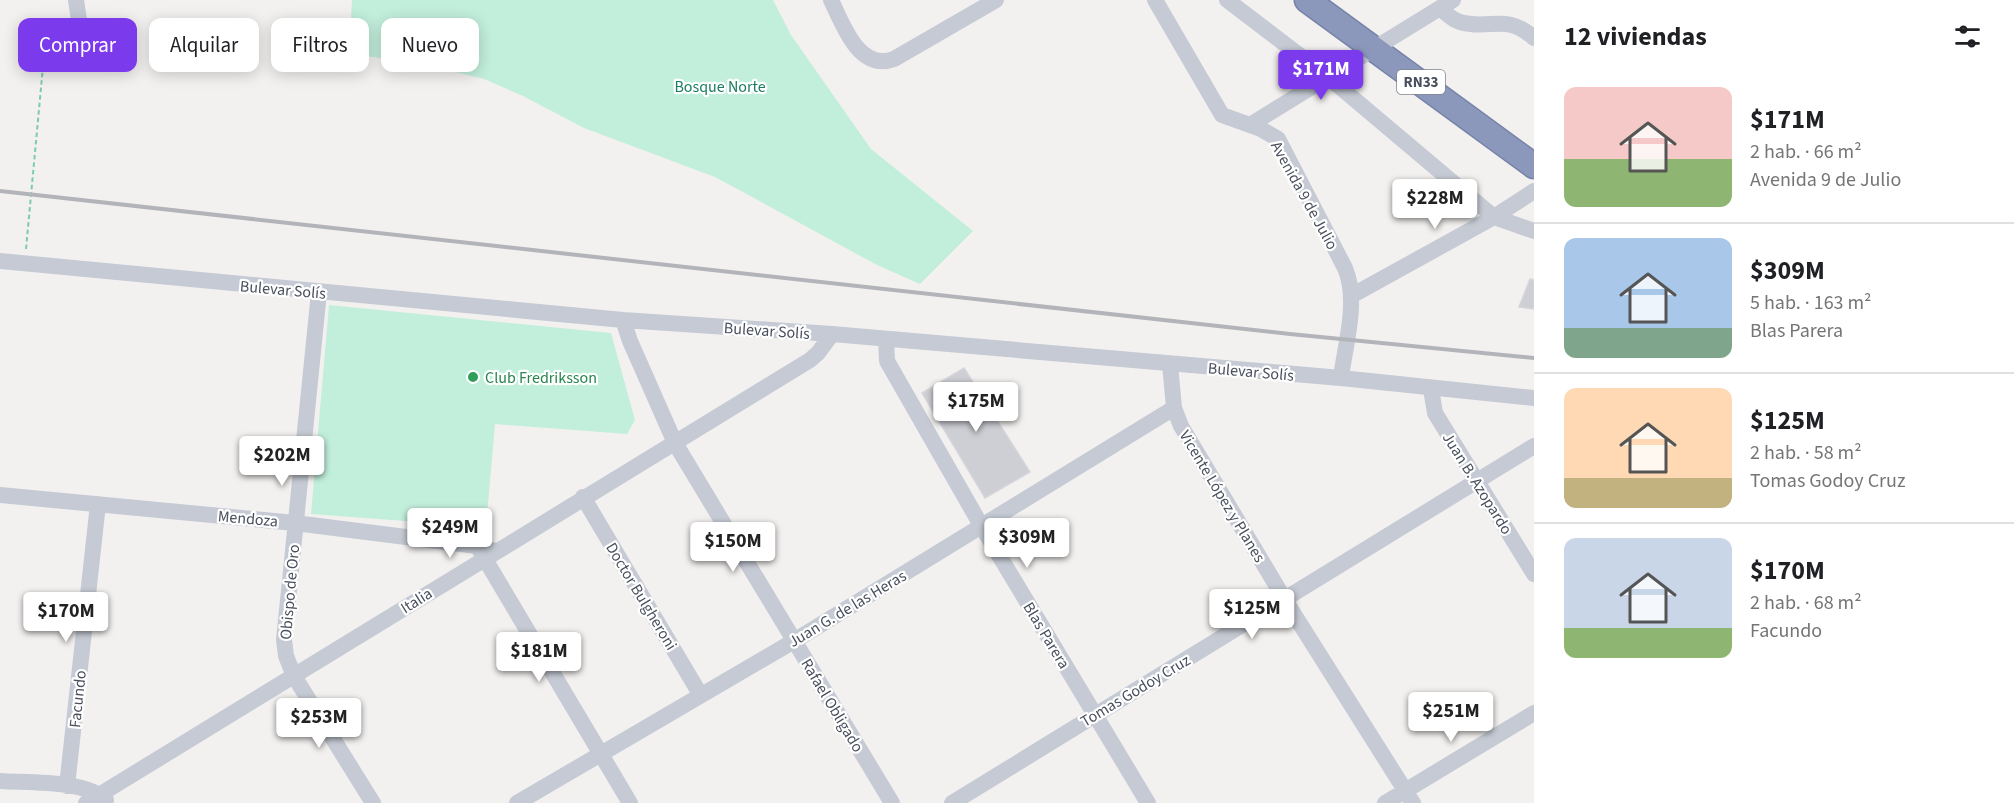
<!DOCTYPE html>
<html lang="es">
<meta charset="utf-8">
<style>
body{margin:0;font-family:"Source Sans 3",sans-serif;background:#f6f6f6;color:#202124;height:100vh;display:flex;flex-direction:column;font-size:22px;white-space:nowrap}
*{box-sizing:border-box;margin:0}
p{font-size:20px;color:#757577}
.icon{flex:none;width:33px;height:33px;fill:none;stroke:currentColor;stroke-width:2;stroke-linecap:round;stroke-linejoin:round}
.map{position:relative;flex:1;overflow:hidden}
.details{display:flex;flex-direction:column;background:#fff;width:480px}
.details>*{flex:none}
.guide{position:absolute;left:18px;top:18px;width:570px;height:54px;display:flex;gap:12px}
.price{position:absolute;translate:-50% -51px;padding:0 14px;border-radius:6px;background:#fff;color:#222;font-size:20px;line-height:39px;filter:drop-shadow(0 2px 3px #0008)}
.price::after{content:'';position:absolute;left:50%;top:36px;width:18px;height:14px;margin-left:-9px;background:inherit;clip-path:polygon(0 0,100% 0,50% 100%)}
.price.active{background:#7c3aed;color:#fff}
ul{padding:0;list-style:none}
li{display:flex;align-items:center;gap:18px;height:150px;padding:0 30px}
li+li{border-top:2px solid #e0e0e0}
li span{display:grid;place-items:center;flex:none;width:168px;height:120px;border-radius:12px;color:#555}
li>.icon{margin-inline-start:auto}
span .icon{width:72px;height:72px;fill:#fffc;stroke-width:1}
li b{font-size:26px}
h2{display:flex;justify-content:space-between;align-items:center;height:72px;padding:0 30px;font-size:26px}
.pill{padding:0 21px;border-radius:12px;background:#fff;box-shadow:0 3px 15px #0003;font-size:21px;line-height:54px}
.pill.active{background:#7c3aed;color:#fff}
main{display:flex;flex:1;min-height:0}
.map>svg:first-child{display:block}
.green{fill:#c2eedc}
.building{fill:#cecfd5;stroke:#d5d5db;stroke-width:1.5}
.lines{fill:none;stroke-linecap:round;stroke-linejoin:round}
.highway-casing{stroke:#7683a8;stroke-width:27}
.path{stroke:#7bcab4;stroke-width:2;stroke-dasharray:4.5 3;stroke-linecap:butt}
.minor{stroke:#c5cad4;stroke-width:16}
.highway{stroke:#8b98bc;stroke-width:24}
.rail{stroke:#b3b4ba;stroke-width:4}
.leisure-dot{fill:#2e9e5b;stroke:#fff;stroke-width:2}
.labels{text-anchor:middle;stroke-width:4.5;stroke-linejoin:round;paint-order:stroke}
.shield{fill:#fff;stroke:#80848e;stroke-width:1.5}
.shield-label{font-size:15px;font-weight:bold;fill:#494f5d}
.park-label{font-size:16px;fill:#1c7c61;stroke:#fff}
.street-label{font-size:16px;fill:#494f5d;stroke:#fff}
.leisure-label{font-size:16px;fill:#27864d;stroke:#fff;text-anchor:start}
</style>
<main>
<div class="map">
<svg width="1534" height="803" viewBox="0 0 1534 803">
<rect width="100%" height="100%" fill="#f3f1f0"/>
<path class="green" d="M352 0H773L791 35 871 149 973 231 920 284 877 265 715 177 584 128 523 96 484 79 419 63 349 54Z
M329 305 611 333 635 420 627 434 495 424 486 527 311 514Z"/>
<path class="building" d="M1530 279 1534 280V309L1519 307Z
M964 368 1030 472 985 498 922 393Z"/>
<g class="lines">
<g class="highway-casing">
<path id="highway" d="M1307 0 1534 166"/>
</g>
<path class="path" d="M26 249 46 34 66 25"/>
<path class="minor" d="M76 0 79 20
M831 0C843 25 859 72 894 59L996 0
M1155 0 1222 115 1261 129 1278 139 1345 268C1359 301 1345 344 1341 378
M1227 0 1328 77 1494 217 1534 231
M1440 8C1446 13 1452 20 1460 22 1490 31 1505 12 1534 38
M1250 125 1453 0
M0 261 623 320 832 334 1341 378 1534 398
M319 292 284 640 286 656 294 676 373 803
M1351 296 1494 217 1534 191
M623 320 630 341 675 443 892 803
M886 339 887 361 982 527 1148 803
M1170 364 1174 408 1181 426 1285 600 1413 803
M1431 389 1435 413 1534 574
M0 495 295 523 477 546 495 551
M583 497 700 694
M479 549 630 803
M0 781C29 783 85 780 106 800
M67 786 98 504
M86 803 810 360 818 353 832 334
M517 803 794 641 1174 408
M952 803 1534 446
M1385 803 1534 713"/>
<use href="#highway" class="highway"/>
<path class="rail" d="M0 191 1290 334 1534 358"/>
</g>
<circle class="leisure-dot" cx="473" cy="377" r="6"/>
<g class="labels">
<rect class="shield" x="1397" y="70" width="48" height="24" rx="4.5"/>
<g class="shield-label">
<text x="1421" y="87">RN33</text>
</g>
<g class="park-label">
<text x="720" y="92">Bosque Norte</text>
</g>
<g class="street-label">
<text transform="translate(1305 195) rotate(61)" y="6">Avenida 9 de Julio</text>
<text transform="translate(283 289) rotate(5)" y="6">Bulevar Solís</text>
<text transform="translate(767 330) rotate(4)" y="6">Bulevar Solís</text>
<text transform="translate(1251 371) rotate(5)" y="6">Bulevar Solís</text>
<text transform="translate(1478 483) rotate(58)" y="6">Juan B. Azopardo</text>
<text transform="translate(1223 496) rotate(59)" y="6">Vicente López y Planes</text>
<text transform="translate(248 518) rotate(5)" y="6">Mendoza</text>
<text transform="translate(289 592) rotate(-85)" y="6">Obispo de Oro</text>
<text transform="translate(642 596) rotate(59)" y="6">Doctor Bulgheroni</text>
<text transform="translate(416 600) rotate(-32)" y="6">Italia</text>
<text transform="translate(847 608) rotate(-31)" y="6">Juan G. de las Heras</text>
<text transform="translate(1047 635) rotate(59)" y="6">Blas Parera</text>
<text transform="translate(1135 690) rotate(-31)" y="6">Tomas Godoy Cruz</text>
<text transform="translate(77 699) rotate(-84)" y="6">Facundo</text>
<text transform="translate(833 705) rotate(59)" y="6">Rafael Obligado</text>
</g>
<g class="leisure-label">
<text x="485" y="383">Club Fredriksson</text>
</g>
</g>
</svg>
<b class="price active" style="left:1321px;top:101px">$171M</b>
<b class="price" style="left:1435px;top:230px">$228M</b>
<b class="price" style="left:976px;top:433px">$175M</b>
<b class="price" style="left:282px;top:487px">$202M</b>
<b class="price" style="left:450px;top:559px">$249M</b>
<b class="price" style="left:1027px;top:569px">$309M</b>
<b class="price" style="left:733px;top:573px">$150M</b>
<b class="price" style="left:1252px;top:640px">$125M</b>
<b class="price" style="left:66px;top:643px">$170M</b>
<b class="price" style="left:539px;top:683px">$181M</b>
<b class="price" style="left:1451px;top:743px">$251M</b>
<b class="price" style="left:319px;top:749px">$253M</b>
<div class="guide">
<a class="pill active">Comprar</a>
<a class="pill">Alquilar</a>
<a class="pill">Filtros</a>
<a class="pill">Nuevo</a>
</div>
</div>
<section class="details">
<h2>12 viviendas<svg class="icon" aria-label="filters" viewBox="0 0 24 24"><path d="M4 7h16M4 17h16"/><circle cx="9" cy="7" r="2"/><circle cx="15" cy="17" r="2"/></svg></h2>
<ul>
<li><span style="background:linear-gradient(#f6c9c9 60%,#8fb573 0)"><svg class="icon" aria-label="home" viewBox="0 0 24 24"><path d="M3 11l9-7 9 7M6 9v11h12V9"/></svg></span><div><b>$171M</b><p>2 hab. · 66 m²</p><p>Avenida 9 de Julio</p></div></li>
<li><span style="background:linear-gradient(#a9c7e8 75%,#7fa58c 0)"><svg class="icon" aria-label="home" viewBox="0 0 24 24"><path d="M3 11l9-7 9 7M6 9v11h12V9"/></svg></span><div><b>$309M</b><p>5 hab. · 163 m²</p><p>Blas Parera</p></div></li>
<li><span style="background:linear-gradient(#ffd9b3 75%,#c2b280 0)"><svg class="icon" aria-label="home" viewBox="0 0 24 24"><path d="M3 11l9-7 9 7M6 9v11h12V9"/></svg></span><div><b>$125M</b><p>2 hab. · 58 m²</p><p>Tomas Godoy Cruz</p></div></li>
<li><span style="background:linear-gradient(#c9d6e8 75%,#8fb573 0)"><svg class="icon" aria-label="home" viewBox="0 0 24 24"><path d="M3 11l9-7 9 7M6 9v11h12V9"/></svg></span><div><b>$170M</b><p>2 hab. · 68 m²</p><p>Facundo</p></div></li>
</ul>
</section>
</main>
